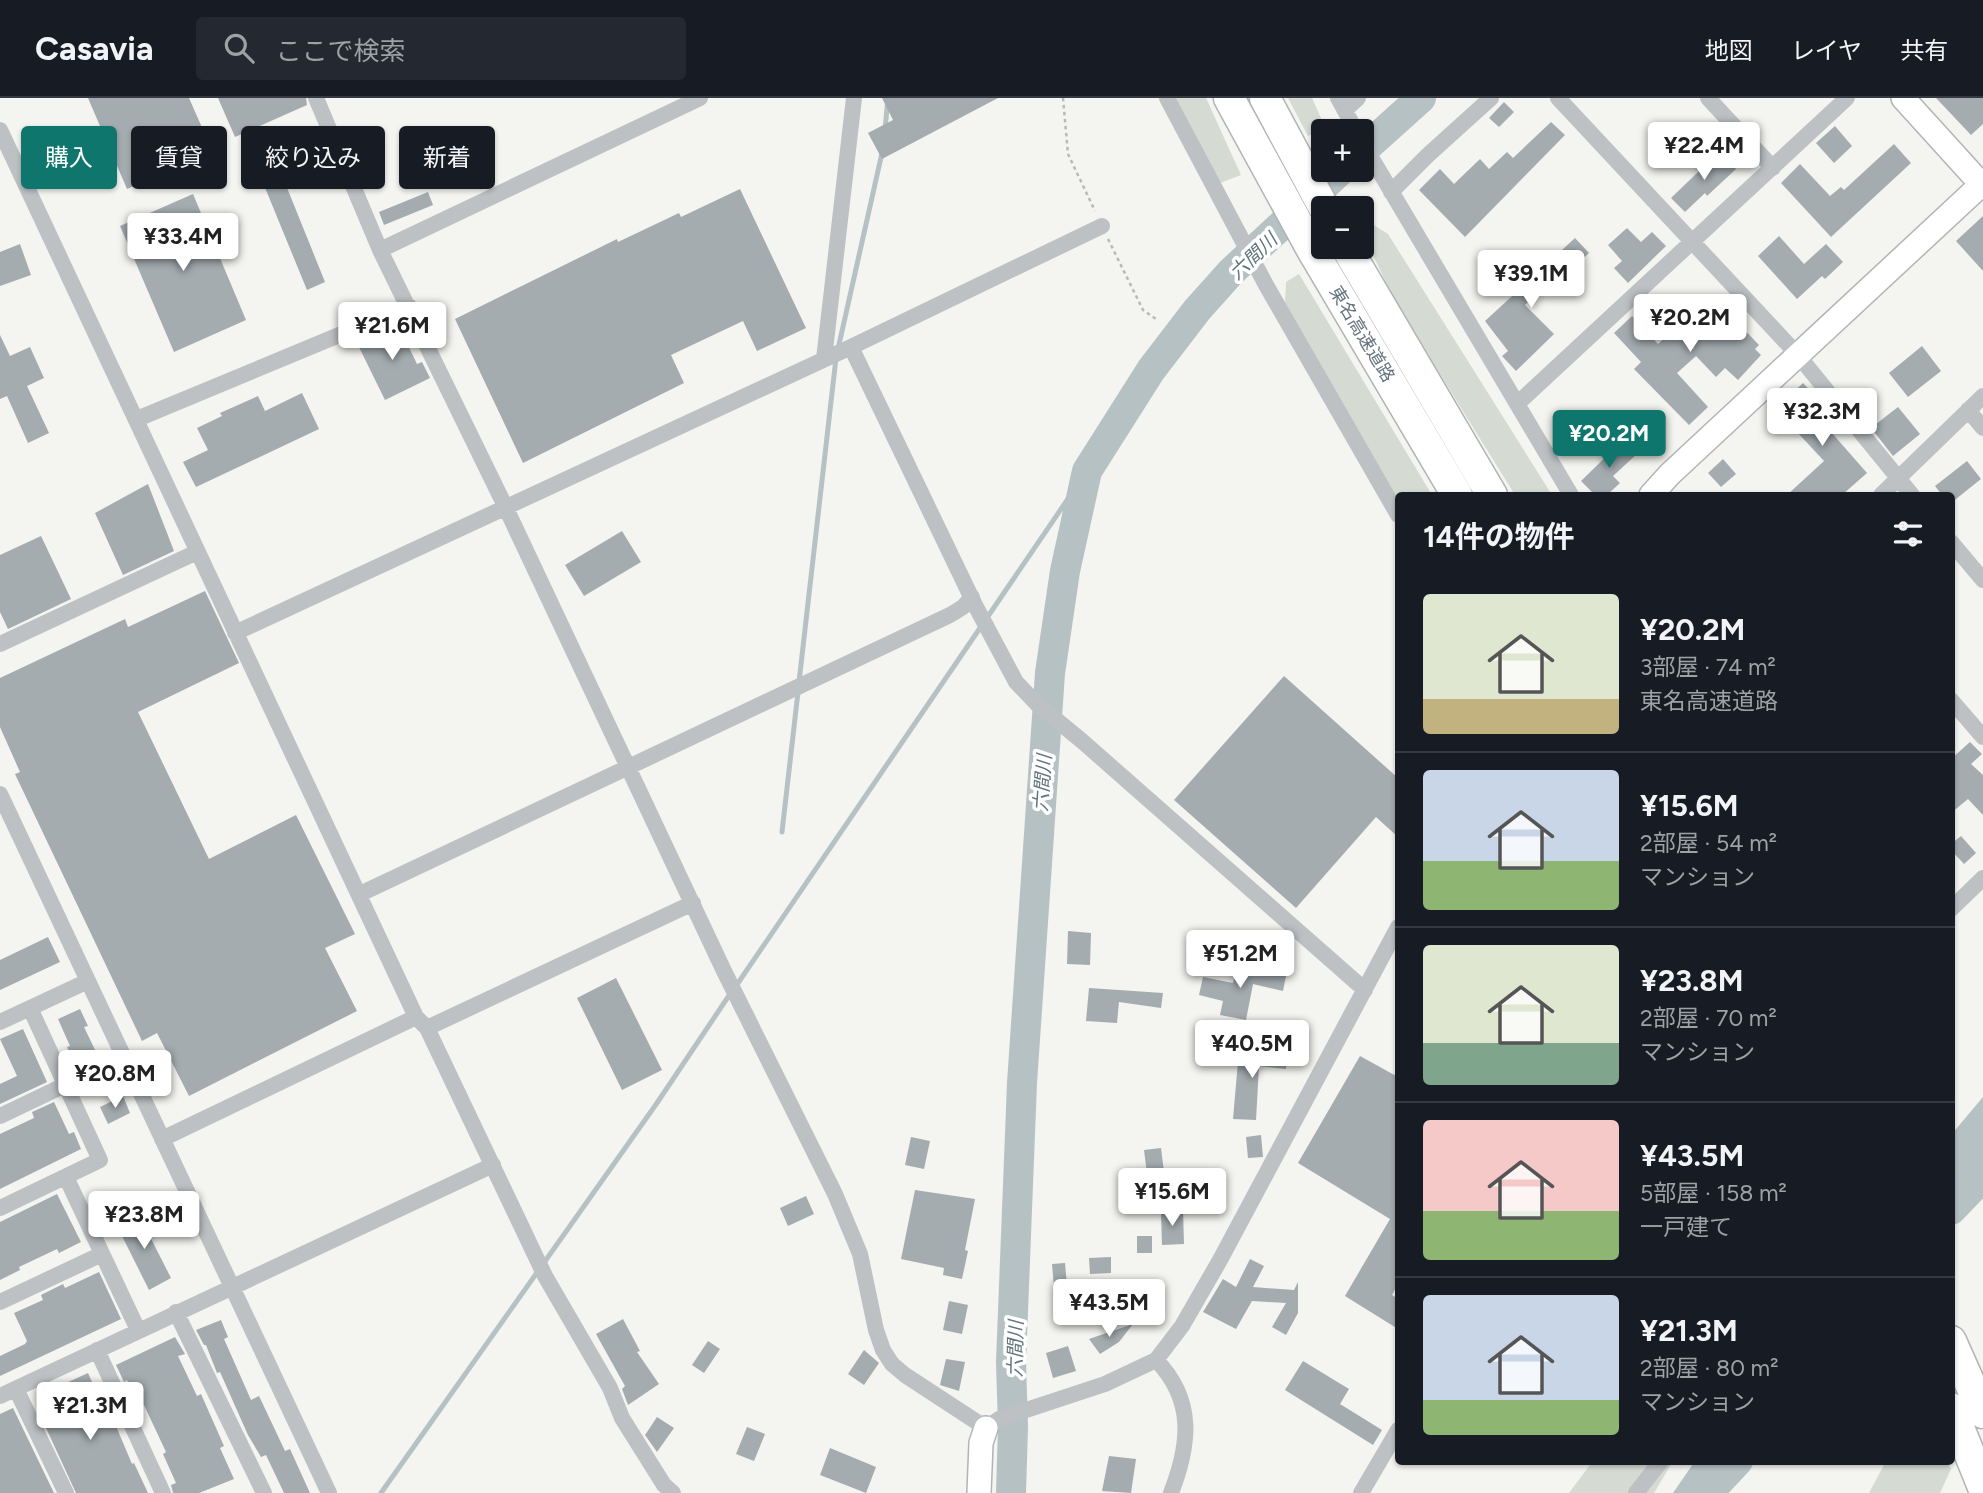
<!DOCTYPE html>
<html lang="ja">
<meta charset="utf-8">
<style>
body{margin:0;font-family:Figtree,"Noto Sans JP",sans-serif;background:#242831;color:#f1f3f6;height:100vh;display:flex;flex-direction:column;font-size:26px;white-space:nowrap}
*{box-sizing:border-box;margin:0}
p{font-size:23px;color:#9ea1a6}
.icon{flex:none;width:38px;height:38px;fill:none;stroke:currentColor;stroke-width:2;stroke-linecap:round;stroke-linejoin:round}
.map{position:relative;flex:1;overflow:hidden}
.drawer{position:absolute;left:1395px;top:394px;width:560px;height:973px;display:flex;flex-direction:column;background:#171b24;border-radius:7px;box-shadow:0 2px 5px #0004}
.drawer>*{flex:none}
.hud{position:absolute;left:21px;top:28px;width:665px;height:63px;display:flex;gap:14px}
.controls{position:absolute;left:1311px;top:21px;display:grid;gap:14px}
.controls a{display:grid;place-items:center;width:63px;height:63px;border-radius:7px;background:#171b24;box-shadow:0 2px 5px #0004;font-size:35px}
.price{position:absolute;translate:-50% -60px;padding:0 16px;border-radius:7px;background:#fff;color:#222;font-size:23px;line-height:46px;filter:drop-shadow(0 2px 4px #0008)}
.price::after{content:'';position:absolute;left:50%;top:42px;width:21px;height:16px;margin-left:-10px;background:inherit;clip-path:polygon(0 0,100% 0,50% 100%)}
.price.selected{background:#0f766e;color:#fff}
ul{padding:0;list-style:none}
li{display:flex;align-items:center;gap:21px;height:175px;padding:0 28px}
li+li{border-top:2px solid #363941}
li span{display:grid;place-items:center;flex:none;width:196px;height:140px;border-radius:7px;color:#555}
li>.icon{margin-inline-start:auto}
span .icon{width:84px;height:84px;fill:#fffc;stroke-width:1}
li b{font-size:30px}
h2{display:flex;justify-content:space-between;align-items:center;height:84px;padding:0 28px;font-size:30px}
.pill{padding:0 24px;border-radius:7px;background:#171b24;box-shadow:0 2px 5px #0004;font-size:24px;line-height:63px}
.pill.selected{background:#0f766e;color:#fff}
header{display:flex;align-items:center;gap:42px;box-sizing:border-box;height:98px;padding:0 35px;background:#171b24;border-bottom:2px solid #363941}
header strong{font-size:33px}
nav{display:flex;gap:38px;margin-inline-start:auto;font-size:24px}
.search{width:490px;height:63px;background:#242831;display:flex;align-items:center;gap:18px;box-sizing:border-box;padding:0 24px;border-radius:7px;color:#9ea1a6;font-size:26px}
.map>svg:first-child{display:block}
.green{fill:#d5dad2}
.water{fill:#b6c1c4}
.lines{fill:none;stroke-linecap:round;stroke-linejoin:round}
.stream{stroke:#b6c1c4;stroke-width:5}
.river{stroke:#b6c1c4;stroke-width:30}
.building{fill:#a4acb0}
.secondary-casing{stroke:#b0b5b8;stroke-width:26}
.highway-casing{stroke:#b0b4b6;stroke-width:33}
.path{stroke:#b7babc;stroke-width:2.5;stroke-dasharray:3.5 3.5;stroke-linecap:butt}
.street{stroke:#bdc1c4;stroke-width:16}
.secondary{stroke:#fff;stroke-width:23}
.highway{stroke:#fff;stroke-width:30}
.labels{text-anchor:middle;stroke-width:7;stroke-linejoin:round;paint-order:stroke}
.street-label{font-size:18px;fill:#65747e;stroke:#fff}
.water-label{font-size:19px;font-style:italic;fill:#61757b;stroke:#fff}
</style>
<header>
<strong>Casavia</strong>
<div class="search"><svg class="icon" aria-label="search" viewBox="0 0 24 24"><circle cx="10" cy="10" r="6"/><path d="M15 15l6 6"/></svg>ここで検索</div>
<nav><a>地図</a><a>レイヤ</a><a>共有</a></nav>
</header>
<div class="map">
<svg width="1983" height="1395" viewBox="0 0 1983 1395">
<rect width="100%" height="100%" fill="#f4f4f0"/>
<path class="green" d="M1176 0H1206L1241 77 1220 85Z
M1288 0H1312L1325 29 1308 38Z
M1369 124 1388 136 1552 397H1515L1397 207 1369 149Z
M1299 176 1432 397H1398V405L1361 345 1285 204 1286 184Z
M1593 1363H1673L1654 1395H1569Z
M1886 1363H1946L1951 1371 1940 1395H1869Z"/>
<path class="water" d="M1983 999V1072L1951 1107V1037Z
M1695 1363H1731L1706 1395H1673Z"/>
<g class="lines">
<path class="stream" d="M885 32 888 0
M838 251 882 55
M799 584 836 260
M782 734 798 594
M736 888 1087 373
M381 1395 657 1005 730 896"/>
<path class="river" d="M1362 53 1421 0
M1951 1112 1983 1079
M1011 1395 1013 1329 1011 1264 1022 985 1050 575 1065 473 1087 373 1151 272 1197 212 1231 174 1341 72
M1708 1395 1738 1363"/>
</g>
<path class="building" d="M88 0H189L211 50 187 61 188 64 183 67 127 91Z
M218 0H306L307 7 235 39Z
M882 0H998L882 61 868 35 893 22Z
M1936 0H1983V26L1971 37Z
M1504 4 1514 14 1499 29 1489 20Z
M1551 24 1565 37 1465 139 1419 92 1440 71 1454 86 1480 61 1489 71 1507 54 1513 60Z
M1835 28 1852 48 1834 65 1816 45Z
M1894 46 1911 65 1831 139 1781 85 1800 66 1830 98 1841 89 1844 92Z
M271 50 325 184 307 192 252 58Z
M1720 53 1736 71 1707 98 1705 95 1685 114 1671 100Z
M740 91 806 230 757 253 743 223 671 257 684 285 523 365 455 221 617 141 618 144 679 115 681 119Z
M428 94 433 107 384 127 379 114Z
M193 96 246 222 174 254 120 128Z
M1983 118V173L1956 143Z
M1627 130 1641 144 1652 134 1666 148 1628 185 1614 170 1622 163 1608 147Z
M1779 138 1804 166 1826 146 1843 164 1825 181 1822 178 1797 201 1758 158Z
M1575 140 1589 155 1561 181 1556 175 1525 207 1554 236 1516 273 1502 258 1508 253 1485 223Z
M20 146 31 177 0 188V154Z
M1712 198 1759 247 1755 251 1761 257 1738 282 1725 270 1716 279 1696 258 1677 275 1708 309 1689 327 1634 271 1641 264 1614 235 1632 218 1658 246Z
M388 228 392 235 400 231 417 266 422 264 430 280 385 302 356 243Z
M0 237 10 258 30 249 44 280 27 288 49 335 28 345 7 298 0 301Z
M1922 248 1941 273 1908 299 1889 275Z
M1803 285 1821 304 1818 307 1837 328 1831 334 1867 375 1842 397H1787L1824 363 1798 335 1802 330 1780 307Z
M302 295 319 331 196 389 183 364 208 352 197 330 222 318 220 315 258 298 265 313Z
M1898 309 1920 336 1893 358 1871 330Z
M1624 341 1638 355 1613 378 1620 385 1607 397H1595L1581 383Z
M1723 361 1736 376 1721 389 1708 375Z
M1967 363 1981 381 1951 405V397H1942L1935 388Z
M148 386 174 453 123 477 95 415Z
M622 433 641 464 584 498 565 467Z
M41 438 71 501 8 531 0 514V457Z
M205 493 239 565 138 614 209 761 296 717 355 836 325 850 357 913 189 998 157 935 142 943 15 676 20 674 0 629V580L125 521 128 529Z
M1284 578 1398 680V739L1376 719 1296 810 1174 702Z
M1970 644 1982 656 1971 666 1983 677V717L1968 701 1951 715V661Z
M1961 738 1976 755 1964 766 1951 752V746Z
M1068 833 1091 835 1090 867 1067 866Z
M48 839 60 864 0 892V862Z
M1238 866 1286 878 1283 893 1253 886 1246 922 1220 917 1223 903 1199 897 1203 879 1233 885Z
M616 880 662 972 622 992 577 900Z
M1089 890 1163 895 1161 910 1119 904 1117 925 1086 923Z
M80 911 88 928 84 929 97 956 75 967 67 949 70 948 58 921Z
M23 931 47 984 0 1006V986L17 978 0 941Z
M1239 952 1287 956 1286 971 1259 968 1256 1022 1233 1021Z
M1360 958 1398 979V1186L1392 1197 1398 1201V1231L1345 1198 1390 1121 1298 1065Z
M123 998 130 1015 108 1026 100 1009Z
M54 1004 69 1036 74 1034 81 1051 0 1091V1036L34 1020 32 1014Z
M1261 1037 1263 1059 1248 1060 1246 1039Z
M911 1039 930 1043 924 1071 905 1067Z
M1161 1050 1164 1074 1147 1076 1144 1052Z
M1220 1084V1101L1174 1102 1173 1088Z
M915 1092 975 1101 965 1152 968 1153 962 1181 943 1177 944 1170 901 1161Z
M57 1096 81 1144 59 1155 57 1151 19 1169 20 1172 0 1182V1124Z
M806 1098 814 1116 788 1128 780 1110Z
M1183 1113 1184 1146 1162 1147 1161 1114Z
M138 1115 171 1180 149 1192 116 1126Z
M1137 1138H1152V1155H1137Z
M1111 1159V1175L1090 1176 1089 1160Z
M1250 1161 1264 1168 1253 1189 1294 1192 1298 1184V1215L1286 1237 1272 1229 1286 1205 1252 1203 1236 1231 1203 1214 1223 1181 1236 1189Z
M1065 1165 1069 1211 1054 1189 1052 1166Z
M99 1174 121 1221 0 1278V1258L25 1246 27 1243 14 1215 43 1202 41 1197 63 1186 65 1190Z
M949 1203 968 1207 962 1236 943 1232Z
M623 1221 640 1253 637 1254 659 1286 628 1307 622 1291 625 1288 596 1236Z
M221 1222 228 1239 224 1241 251 1302 259 1298 285 1353 290 1351 310 1395H284L266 1357 261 1359 248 1337 220 1274 217 1275 206 1247H204L196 1232Z
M1133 1226 1119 1244 1100 1256 1089 1241Z
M175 1239 185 1256 178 1258 197 1298 201 1296 224 1348 220 1350 234 1381 199 1395H173L171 1387 176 1385 163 1356 166 1354 144 1307 139 1309 127 1282 124 1284 116 1267Z
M708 1243 720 1251 704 1275 692 1267Z
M1068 1248 1076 1273 1053 1280 1046 1255Z
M864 1252 879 1265 864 1287 848 1276Z
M946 1261 965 1264 959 1293 940 1287Z
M1303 1263 1349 1291 1340 1306 1382 1332 1373 1347 1285 1292Z
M88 1275 101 1304 105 1302 132 1366 134 1365 148 1395H76L46 1330 52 1327 41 1304 68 1291 66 1285Z
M13 1310 27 1339 54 1395H0V1316Z
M657 1319 674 1330 657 1354 645 1337Z
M747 1329 765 1336 754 1363 736 1356Z
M830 1350 876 1369 866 1395 820 1377Z
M1109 1358 1136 1361 1131 1395 1102 1393Z"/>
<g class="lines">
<g class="secondary-casing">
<path id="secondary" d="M1903 0 1982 87
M1651 397 1670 376 1983 85
M979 1395 981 1345 986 1330"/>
</g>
<g class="highway-casing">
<path id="highway" d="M1229 0 1311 150 1457 397
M1265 0 1324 110
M1346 149 1492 397
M1951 1243 1983 1315
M1951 1310 1983 1389"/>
</g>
<path class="path" d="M1063 0 1068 56 1095 113
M1108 141 1143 212 1156 221"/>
<path class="street" d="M316 0 380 152 505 408 724 873 835 1096 860 1156 876 1232 883 1252 892 1266 905 1277 986 1330 999 1321 1105 1286 1156 1262 1182 1228 1220 1162 1398 829
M1167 0 1266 187 1398 417
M1338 0 1356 33
M1558 0 1797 256 1912 397
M1708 0 1773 70
M1345 12 1358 0
M0 32 416 919 427 930 545 1178 610 1290 622 1320 664 1387 673 1395
M1362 44 1571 397
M1391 94 1428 57 1491 0
M380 152 700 0
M851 249 975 507 1016 584 1037 606 1082 643 1365 892
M824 261 854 0
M1517 306 1847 0
M1968 312 1983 330
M137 321 409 208
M1881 397 1983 298
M1951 444 1983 482
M235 535 851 249 1102 128
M0 546 197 454
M1951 602 1983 639
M0 696 329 1395
M360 796 950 517 963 509 972 499
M1951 811 1983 780
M0 924 88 883
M427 930 693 805
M0 1018 65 987
M162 1041 416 919
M66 1079 138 1232
M0 1110 100 1062 30 910
M0 1204 102 1156
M176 1214 264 1395
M97 1252 163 1395
M1156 1262C1195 1302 1190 1346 1171 1395
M16 1291 66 1395
M0 1298 493 1067
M1361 1395 1398 1332
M1636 1395 1661 1363"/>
<use href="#secondary" class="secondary"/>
<use href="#highway" class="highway"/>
</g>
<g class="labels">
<g class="street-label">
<text transform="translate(1362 236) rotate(59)" y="6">東名高速道路</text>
</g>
<g class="water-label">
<text transform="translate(1253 158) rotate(-44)" y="7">六間川</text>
<text transform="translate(1042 685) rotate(-86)" y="7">六間川</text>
<text transform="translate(1015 1251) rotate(-89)" y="7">六間川</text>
</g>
</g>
</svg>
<div class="controls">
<a>+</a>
<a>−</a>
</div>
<b class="price" style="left:1704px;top:84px">¥22.4M</b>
<b class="price" style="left:183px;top:175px">¥33.4M</b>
<b class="price" style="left:1531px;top:212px">¥39.1M</b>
<b class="price" style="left:1690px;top:256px">¥20.2M</b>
<b class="price" style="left:392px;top:264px">¥21.6M</b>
<b class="price" style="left:1822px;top:350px">¥32.3M</b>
<b class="price selected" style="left:1609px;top:372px">¥20.2M</b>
<b class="price" style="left:1240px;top:892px">¥51.2M</b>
<b class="price" style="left:1252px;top:982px">¥40.5M</b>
<b class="price" style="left:115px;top:1012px">¥20.8M</b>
<b class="price" style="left:1172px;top:1130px">¥15.6M</b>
<b class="price" style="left:144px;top:1153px">¥23.8M</b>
<b class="price" style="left:1109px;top:1241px">¥43.5M</b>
<b class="price" style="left:90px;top:1344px">¥21.3M</b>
<div class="hud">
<a class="pill selected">購入</a>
<a class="pill">賃貸</a>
<a class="pill">絞り込み</a>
<a class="pill">新着</a>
</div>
<section class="drawer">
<h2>14件の物件<svg class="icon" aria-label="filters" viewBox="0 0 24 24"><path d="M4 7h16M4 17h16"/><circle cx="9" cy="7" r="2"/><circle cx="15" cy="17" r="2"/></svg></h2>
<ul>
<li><span style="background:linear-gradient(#dfe7d0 75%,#c2b280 0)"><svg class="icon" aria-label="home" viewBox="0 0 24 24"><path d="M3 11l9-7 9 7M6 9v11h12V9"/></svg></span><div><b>¥20.2M</b><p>3部屋 · 74 m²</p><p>東名高速道路</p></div></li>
<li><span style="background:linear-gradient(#c9d6e8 65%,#8fb573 0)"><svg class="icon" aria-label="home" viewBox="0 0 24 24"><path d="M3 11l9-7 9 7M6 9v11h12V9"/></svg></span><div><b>¥15.6M</b><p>2部屋 · 54 m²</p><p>マンション</p></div></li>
<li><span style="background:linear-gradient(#dfe7d0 70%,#7fa58c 0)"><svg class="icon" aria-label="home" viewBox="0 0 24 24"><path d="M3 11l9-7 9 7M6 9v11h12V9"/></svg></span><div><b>¥23.8M</b><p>2部屋 · 70 m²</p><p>マンション</p></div></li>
<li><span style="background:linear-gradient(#f6c9c9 65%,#8fb573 0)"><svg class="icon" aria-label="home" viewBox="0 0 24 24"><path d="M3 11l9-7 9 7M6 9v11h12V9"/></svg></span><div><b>¥43.5M</b><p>5部屋 · 158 m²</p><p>一戸建て</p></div></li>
<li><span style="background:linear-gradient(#c9d6e8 75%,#8fb573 0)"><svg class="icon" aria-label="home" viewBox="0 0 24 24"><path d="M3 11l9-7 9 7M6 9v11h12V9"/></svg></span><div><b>¥21.3M</b><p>2部屋 · 80 m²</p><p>マンション</p></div></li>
</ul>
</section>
</div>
